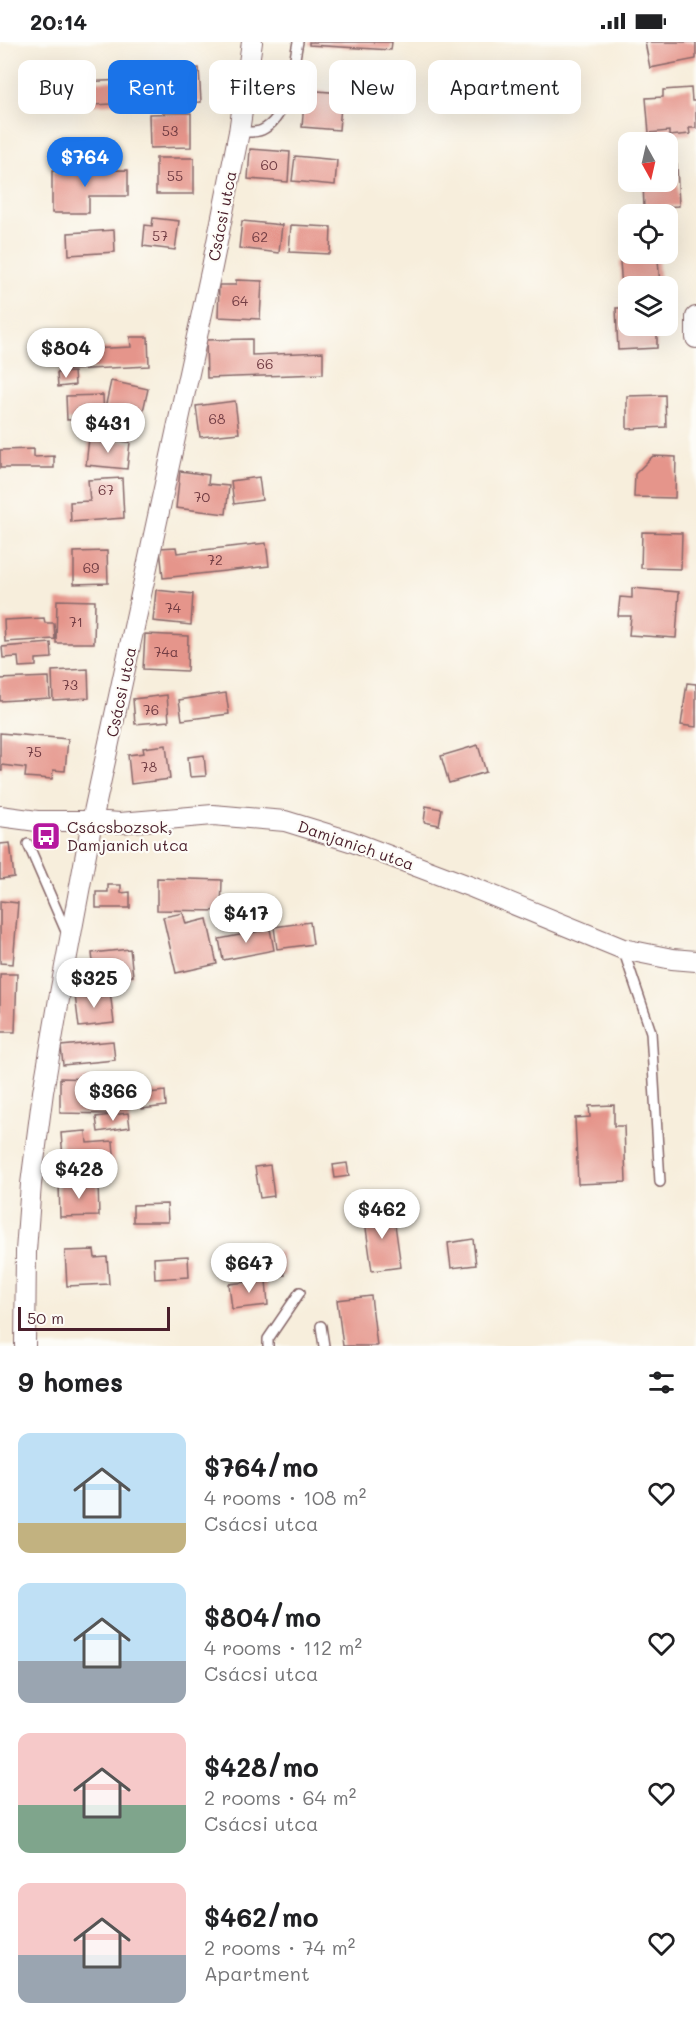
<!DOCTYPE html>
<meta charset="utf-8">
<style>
body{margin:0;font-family:Mali,sans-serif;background:#f2f2f2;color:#202124;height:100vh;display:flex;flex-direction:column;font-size:22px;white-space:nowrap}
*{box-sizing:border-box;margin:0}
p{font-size:20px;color:#757577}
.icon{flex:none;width:33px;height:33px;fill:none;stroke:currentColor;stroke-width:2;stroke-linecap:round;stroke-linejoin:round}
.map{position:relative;height:1304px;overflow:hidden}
.side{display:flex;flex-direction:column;background:#fff;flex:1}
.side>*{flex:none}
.banner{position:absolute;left:18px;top:18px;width:660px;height:54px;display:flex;gap:12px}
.needle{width:39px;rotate:172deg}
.controls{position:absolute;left:618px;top:90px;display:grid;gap:12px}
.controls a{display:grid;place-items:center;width:60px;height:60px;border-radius:12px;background:#fff;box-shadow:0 6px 24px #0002;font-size:30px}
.scale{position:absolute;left:18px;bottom:15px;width:152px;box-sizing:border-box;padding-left:6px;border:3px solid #4a1f2b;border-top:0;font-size:16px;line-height:21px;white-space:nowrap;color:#4a1f2b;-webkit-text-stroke:4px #fdfcf7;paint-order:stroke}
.price{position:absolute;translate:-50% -51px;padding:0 14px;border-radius:21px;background:#fff;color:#222;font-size:20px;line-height:39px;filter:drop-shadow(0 2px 3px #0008)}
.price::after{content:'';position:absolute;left:50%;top:36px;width:18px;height:14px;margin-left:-9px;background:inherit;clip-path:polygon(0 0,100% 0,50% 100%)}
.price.current{background:#1a73e8;color:#fff}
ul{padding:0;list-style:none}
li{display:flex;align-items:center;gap:18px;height:150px;padding:0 18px}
li span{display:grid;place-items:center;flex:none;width:168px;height:120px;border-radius:12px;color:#555}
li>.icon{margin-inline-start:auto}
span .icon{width:72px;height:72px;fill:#fffc;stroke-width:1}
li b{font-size:26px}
h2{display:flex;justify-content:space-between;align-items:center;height:72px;padding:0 18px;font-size:26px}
.pill{padding:0 21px;border-radius:12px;background:#fff;box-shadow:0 6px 24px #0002;font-size:21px;line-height:54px}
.pill.current{background:#1a73e8;color:#fff}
.status{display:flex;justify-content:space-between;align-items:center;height:42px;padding:0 30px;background:#fff;direction:ltr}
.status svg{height:16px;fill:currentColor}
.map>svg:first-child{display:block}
.building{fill:#e5958b}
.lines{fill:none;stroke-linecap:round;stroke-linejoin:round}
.service-casing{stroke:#876769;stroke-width:12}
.minor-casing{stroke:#876769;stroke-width:22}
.service{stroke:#fff;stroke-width:9}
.minor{stroke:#fff;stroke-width:20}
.labels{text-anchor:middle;stroke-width:4.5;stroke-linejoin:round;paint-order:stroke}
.number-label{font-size:14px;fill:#713c43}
.street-label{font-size:16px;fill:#4a1f2b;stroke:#fdfcf7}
.poi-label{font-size:16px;fill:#4a1f2b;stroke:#fdfcf7;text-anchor:start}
</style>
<div class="status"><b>20:14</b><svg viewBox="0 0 49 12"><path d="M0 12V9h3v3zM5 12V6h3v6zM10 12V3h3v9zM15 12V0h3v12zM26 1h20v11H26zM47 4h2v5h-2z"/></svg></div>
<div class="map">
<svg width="696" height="1304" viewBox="0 0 696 1304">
<rect width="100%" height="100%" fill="#fdfcf7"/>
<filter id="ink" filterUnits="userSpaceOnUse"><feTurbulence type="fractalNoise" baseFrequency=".0167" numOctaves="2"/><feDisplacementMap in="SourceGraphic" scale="12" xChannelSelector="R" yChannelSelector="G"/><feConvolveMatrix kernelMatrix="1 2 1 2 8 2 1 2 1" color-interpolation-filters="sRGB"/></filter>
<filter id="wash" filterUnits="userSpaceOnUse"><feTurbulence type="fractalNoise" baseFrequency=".008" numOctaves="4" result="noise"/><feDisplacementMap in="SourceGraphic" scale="24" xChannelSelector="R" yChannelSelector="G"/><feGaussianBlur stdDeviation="1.35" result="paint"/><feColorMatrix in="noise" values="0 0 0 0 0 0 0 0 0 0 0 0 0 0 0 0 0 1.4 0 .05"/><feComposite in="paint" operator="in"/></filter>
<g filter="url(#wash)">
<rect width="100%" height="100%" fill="#f7eedc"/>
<g id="blocks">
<path class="building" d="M309 0H392L391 8 309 3Z
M645 0H696V17L650 26Z
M199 26 201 60 161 62 159 39 174 38 173 28Z
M125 38V46L147 45 148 60 57 65 56 41Z
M691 46 692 59H696V86H689L690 92 669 94V89L649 91 646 56 663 55V48Z
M305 48 342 51 339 88 302 85Z
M191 71V105L150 106 149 72Z
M250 107 290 110 288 140 248 137Z
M295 114 337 118 335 143 292 139Z
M156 116H194V152H156Z
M668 123H677L679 164 644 166 643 140H668Z
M128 128V154H89V171H52V129Z
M153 176 179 179 175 208 143 204 145 183 152 184Z
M242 179 282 183 279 211 239 206Z
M291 183 331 185 330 212 289 210Z
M114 188 115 210 69 213 68 191Z
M658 217 660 244H628V246L622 247 620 219Z
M236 238 262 239 260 277 218 275 219 243H236Z
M616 266H628V284L657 285V306L618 308Z
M130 295H148L149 324 69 328 68 308 131 305Z
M252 297V313L323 310V332L207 336 206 298Z
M74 330 75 343 58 345 57 331Z
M111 339 148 347 141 378 104 371Z
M103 353 104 376 67 378 66 354Z
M665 353 666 385 627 387V354Z
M235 359 239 391 200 395 196 364Z
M89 396 130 400 127 427 86 423Z
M34 407V415L54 414V426H0V408Z
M653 414 676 415 675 456 634 455 635 432Z
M180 429 209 433 208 442 229 444 226 472 176 466Z
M259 435 262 458 234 462 231 439Z
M122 436 124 476 71 480 70 460 90 459 88 438Z
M642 490 682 491 681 527 641 526Z
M266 501 269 524 163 536 160 506 176 505 177 511Z
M107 509 108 541 74 542V510Z
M632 546 679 550 676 596 629 593 631 574H618L620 555 632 556Z
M156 548 193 552 191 583 153 579Z
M57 558 95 559 94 601H56Z
M44 576 45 581H54L55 597 5 600 4 578Z
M145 592 188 594 187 629 143 627Z
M51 601 52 616 36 617V624L19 625 18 615 3 616 2 605Z
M88 627 89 656 53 658 52 629Z
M49 635 50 656 0 659V637Z
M687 641 696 642V685L681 683Z
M226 651 229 672 182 678 179 658Z
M167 653 169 679 135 682 133 657Z
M0 691 68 697 65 729 53 728 52 737 25 735 26 726 2 723V729H0Z
M166 703 170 737 131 742 128 713 144 711 143 706Z
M478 703 486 730 449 741 441 714Z
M204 713 206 734 190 735 188 715Z
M426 764 442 767 439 783 424 780Z
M10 801 14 835 0 837V802Z
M157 836 222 838 221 869 157 868Z
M108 843H121V851L130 850V866H96V850H108Z
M0 859 18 861 13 922 0 921Z
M183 871 186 882 207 877 217 922 176 931 163 875Z
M310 880 313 902 277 907 274 885Z
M270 887 274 908 223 918 219 897Z
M130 907 133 934 95 938 92 911Z
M0 932H17L15 990H0Z
M110 949 114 981 79 985 75 953Z
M113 999 115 1018 63 1023 61 1004Z
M60 1036 93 1037 92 1052 110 1053 109 1072 60 1071Z
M165 1049 166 1064 142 1067 141 1052Z
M614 1063V1084H624L626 1140 578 1142 575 1076 590 1075 589 1064Z
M128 1071 130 1085 98 1090 96 1075Z
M86 1089 87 1101 113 1099 115 1125 64 1129 61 1091Z
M347 1121 349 1134 335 1136 333 1123Z
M270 1123 274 1154 260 1156 255 1125Z
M98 1140 99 1174 60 1175 59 1142Z
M167 1162 168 1180H133V1163Z
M393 1168 401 1225 372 1229 364 1172Z
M473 1197 476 1223 451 1226 448 1201Z
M94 1208 95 1216 107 1215 109 1242 67 1244 65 1209Z
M281 1209 285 1233 265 1236 262 1212Z
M188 1214 189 1235 155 1237 154 1216Z
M266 1238 268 1263 232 1267 229 1242Z
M371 1254 377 1304H343L337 1258Z"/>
</g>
</g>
<g filter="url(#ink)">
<use href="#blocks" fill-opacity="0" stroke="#876769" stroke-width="1.5"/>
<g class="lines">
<g class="service-casing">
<path id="service" d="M239 90C246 90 256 91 262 88 290 74 292 28 298 0
M28 802 68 894
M623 907 651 990 660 1140
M321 1284 324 1304
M268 1304V1297L300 1250"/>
</g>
<g class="minor-casing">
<path id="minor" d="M696 275V296
M0 774 37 779H92L120 781 213 773 285 779 350 799 474 846 623 907 672 917 696 919
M25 1304 26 1209 31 1142 43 1050 59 957 92 779 212 225 239 90 252 0"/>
</g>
<use href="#service" class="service"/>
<use href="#minor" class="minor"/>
</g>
</g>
<defs>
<g id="bus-square" transform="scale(1.5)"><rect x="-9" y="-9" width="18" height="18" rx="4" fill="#b5179e" stroke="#fdfcf7"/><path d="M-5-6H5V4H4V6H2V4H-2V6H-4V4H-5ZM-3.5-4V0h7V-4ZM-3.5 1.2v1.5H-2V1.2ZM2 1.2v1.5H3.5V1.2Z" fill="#fff"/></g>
</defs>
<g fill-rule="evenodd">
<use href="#bus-square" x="46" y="794"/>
</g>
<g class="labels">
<g class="number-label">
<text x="170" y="94">53</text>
<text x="269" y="128">60</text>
<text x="175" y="139">55</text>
<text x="160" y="199">57</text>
<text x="260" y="200">62</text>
<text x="240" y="264">64</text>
<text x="265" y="327">66</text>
<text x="217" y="382">68</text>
<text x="106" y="453">67</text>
<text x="202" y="460">70</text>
<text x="215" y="523">72</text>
<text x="91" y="531">69</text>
<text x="173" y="571">74</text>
<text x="76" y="585">71</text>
<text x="166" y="615">74a</text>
<text x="70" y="648">73</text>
<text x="151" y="673">76</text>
<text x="34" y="715">75</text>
<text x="149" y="730">78</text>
</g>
<g class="street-label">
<text transform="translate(222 174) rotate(-79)" y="6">Csácsi utca</text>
<text transform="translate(121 650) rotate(-78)" y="6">Csácsi utca</text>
<text transform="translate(356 803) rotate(19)" y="6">Damjanich utca</text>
</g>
<g class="poi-label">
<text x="67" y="791">Csácsbozsok,<tspan x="67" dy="18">Damjanich utca</tspan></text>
</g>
</g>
</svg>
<div class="controls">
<a><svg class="needle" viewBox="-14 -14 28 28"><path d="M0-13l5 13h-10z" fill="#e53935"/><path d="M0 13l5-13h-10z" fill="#757577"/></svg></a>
<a><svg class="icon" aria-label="locate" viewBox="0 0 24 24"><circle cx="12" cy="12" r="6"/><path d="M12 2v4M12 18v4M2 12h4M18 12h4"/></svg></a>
<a><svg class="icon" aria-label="layers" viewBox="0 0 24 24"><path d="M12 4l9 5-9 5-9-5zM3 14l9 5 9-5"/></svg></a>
</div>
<div class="scale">50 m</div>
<b class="price current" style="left:85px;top:146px">$764</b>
<b class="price" style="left:66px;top:337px">$804</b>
<b class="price" style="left:108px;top:412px">$431</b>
<b class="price" style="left:246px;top:902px">$417</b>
<b class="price" style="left:94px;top:967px">$325</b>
<b class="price" style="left:113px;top:1080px">$366</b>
<b class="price" style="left:79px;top:1158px">$428</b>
<b class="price" style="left:382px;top:1198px">$462</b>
<b class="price" style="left:249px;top:1252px">$647</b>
<div class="banner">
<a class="pill">Buy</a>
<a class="pill current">Rent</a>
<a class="pill">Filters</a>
<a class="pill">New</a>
<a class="pill">Apartment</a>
</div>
</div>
<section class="side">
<h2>9 homes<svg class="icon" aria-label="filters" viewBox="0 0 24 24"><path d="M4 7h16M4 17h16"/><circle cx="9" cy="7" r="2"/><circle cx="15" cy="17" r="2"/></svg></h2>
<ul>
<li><span style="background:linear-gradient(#bfe0f5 75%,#c2b280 0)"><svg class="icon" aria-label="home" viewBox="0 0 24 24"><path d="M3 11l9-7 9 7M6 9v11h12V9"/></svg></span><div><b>$764/mo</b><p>4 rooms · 108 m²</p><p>Csácsi utca</p></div><svg class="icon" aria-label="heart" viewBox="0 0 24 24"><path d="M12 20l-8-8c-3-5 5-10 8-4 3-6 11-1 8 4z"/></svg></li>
<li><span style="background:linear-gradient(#bfe0f5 65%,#9aa5b1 0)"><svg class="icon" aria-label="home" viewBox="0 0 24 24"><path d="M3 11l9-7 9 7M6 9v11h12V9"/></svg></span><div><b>$804/mo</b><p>4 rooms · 112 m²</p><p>Csácsi utca</p></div><svg class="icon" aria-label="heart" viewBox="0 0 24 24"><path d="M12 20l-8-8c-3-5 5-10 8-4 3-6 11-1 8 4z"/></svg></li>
<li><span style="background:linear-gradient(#f6c9c9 60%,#7fa58c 0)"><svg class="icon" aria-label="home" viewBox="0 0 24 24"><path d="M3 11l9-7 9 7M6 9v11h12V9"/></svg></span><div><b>$428/mo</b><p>2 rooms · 64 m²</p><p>Csácsi utca</p></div><svg class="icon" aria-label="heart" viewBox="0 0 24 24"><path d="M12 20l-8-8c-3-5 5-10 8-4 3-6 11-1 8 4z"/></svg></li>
<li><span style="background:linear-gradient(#f6c9c9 60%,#9aa5b1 0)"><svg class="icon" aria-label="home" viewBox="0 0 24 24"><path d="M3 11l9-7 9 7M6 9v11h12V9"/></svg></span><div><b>$462/mo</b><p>2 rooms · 74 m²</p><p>Apartment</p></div><svg class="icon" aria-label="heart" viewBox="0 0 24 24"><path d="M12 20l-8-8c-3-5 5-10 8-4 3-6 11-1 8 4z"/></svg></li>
</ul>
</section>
